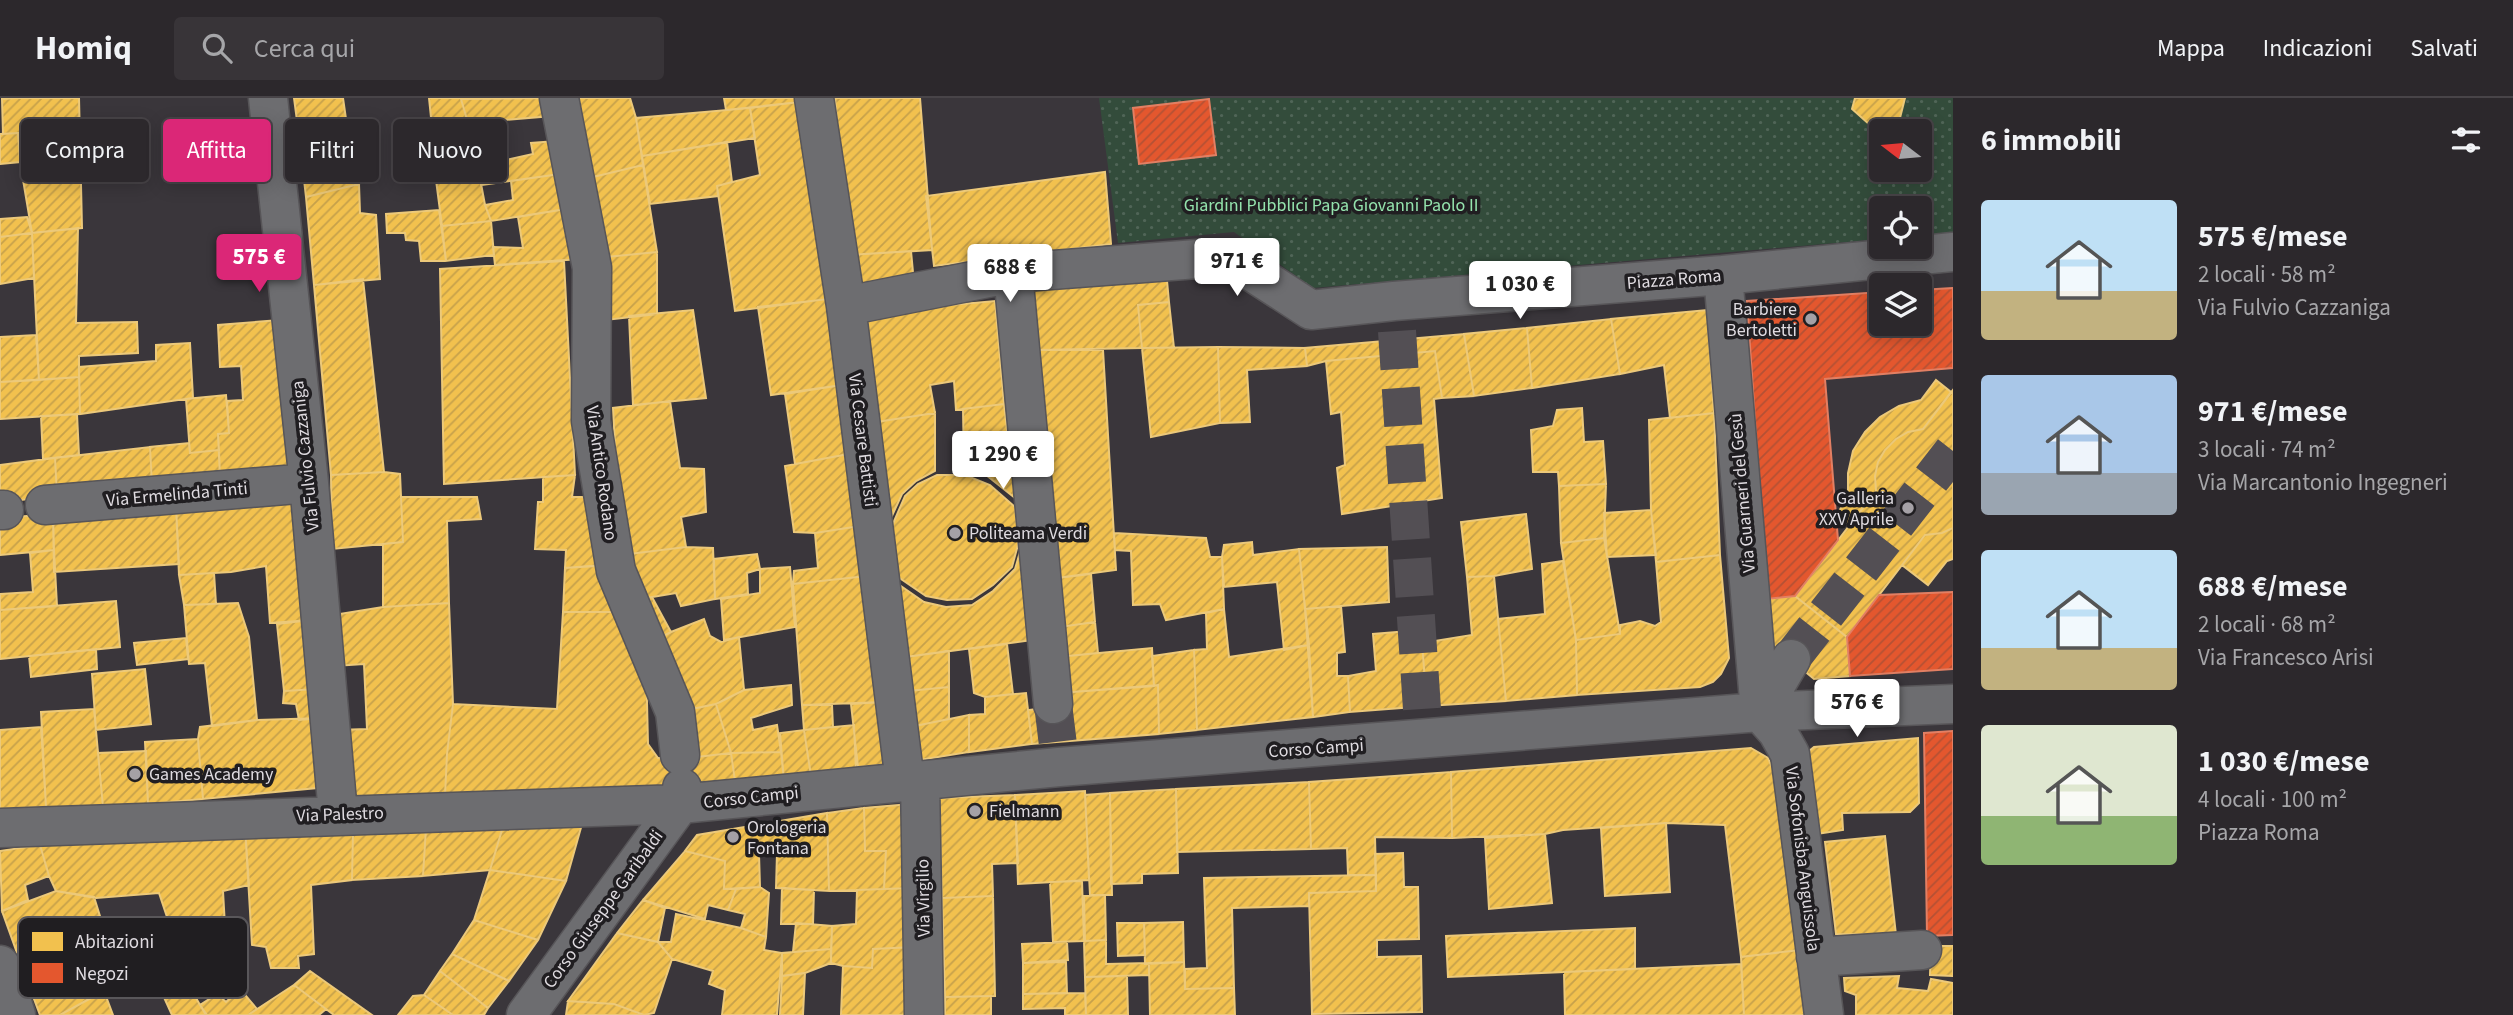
<!DOCTYPE html>
<html lang="it">
<meta charset="utf-8">
<style>
body{margin:0;font-family:"Source Sans 3",sans-serif;background:#383438;color:#f1f3f6;height:100vh;display:flex;flex-direction:column;font-size:26px;white-space:nowrap}
*{box-sizing:border-box;margin:0}
p{font-size:23px;color:#a6a6a9}
.icon{flex:none;width:38px;height:38px;fill:none;stroke:currentColor;stroke-width:2;stroke-linecap:round;stroke-linejoin:round}
.map{position:relative;flex:1;overflow:hidden}
.side{display:flex;flex-direction:column;background:#2c282c;width:560px}
.side>*{flex:none}
.hud{position:absolute;left:21px;top:21px;width:665px;height:63px;display:flex;gap:14px}
.needle{width:46px;rotate:286deg}
.fabs{position:absolute;left:1869px;top:21px;display:grid;gap:14px}
.fabs a{display:grid;place-items:center;width:63px;height:63px;border-radius:7px;background:#2c282c;box-shadow:0 4px 18px #0003,0 0 0 2px #484448;font-size:35px}
.price{position:absolute;translate:-50% -60px;padding:0 16px;border-radius:7px;background:#fff;color:#222;font-size:23px;line-height:46px;filter:drop-shadow(0 2px 4px #0008)}
.price::after{content:'';position:absolute;left:50%;top:42px;width:21px;height:16px;margin-left:-10px;background:inherit;clip-path:polygon(0 0,100% 0,50% 100%)}
.price.on{background:#db2777;color:#fff}
ul{padding:0;list-style:none}
li{display:flex;align-items:center;gap:21px;height:175px;padding:0 28px}
li span{display:grid;place-items:center;flex:none;width:196px;height:140px;border-radius:7px;color:#555}
li>.icon{margin-inline-start:auto}
span .icon{width:84px;height:84px;fill:#fffc;stroke-width:1}
li b{font-size:30px}
h2{display:flex;justify-content:space-between;align-items:center;height:84px;padding:0 28px;font-size:30px}
.tag{padding:0 24px;border-radius:7px;background:#2c282c;box-shadow:0 4px 18px #0003,0 0 0 2px #484448;font-size:24px;line-height:63px}
.tag.on{background:#db2777;color:#fff}
header{display:flex;align-items:center;gap:42px;box-sizing:border-box;height:98px;padding:0 35px;background:#2c282c;border-bottom:2px solid #484448}
header strong{font-size:33px}
nav{display:flex;gap:38px;margin-inline-start:auto;font-size:24px}
.search{width:490px;height:63px;background:#383438;display:flex;align-items:center;gap:18px;box-sizing:border-box;padding:0 24px;border-radius:7px;color:#a6a6a9;font-size:26px}
main{display:flex;flex:1;min-height:0}
.map>svg:first-child{display:block}
.grass{fill:url(#grass-dots);fill-rule:evenodd}
.homes{fill:url(#homes-hatch);stroke:#ecc97a;stroke-width:2}
.shops{fill:url(#shops-hatch);stroke:#e27f63;stroke-width:2}
.lines{fill:none;stroke-linecap:round;stroke-linejoin:round}
.minor-tunnel{stroke:#534f54;stroke-width:38;stroke-dasharray:38 19;stroke-linecap:butt}
.minor-casing{stroke:#575558;stroke-width:41}
.minor{stroke:#6d6d70;stroke-width:38}
.poi-dot{fill:#a5a1a6;stroke:#201e21;stroke-width:2.5}
.labels{text-anchor:middle;stroke-width:7;stroke-linejoin:round;paint-order:stroke}
.park-label{font-size:18px;fill:#94e3ad;stroke:#201e21}
.street-label{font-size:18px;fill:#dfdbe0;stroke:#201e21}
.poi-label{font-size:18px;fill:#dfdbe0;stroke:#201e21;text-anchor:start}
.key{fill:#201e21;stroke:#59575a;stroke-width:2}
.key-label{font-size:19px;fill:#dfdbe0}
</style>
<header>
<strong>Homiq</strong>
<div class="search"><svg class="icon" aria-label="search" viewBox="0 0 24 24"><circle cx="10" cy="10" r="6"/><path d="M15 15l6 6"/></svg>Cerca qui</div>
<nav><a>Mappa</a><a>Indicazioni</a><a>Salvati</a></nav>
</header>
<main>
<div class="map">
<svg width="1953" height="917" viewBox="0 0 1953 917">
<defs>
<pattern id="grass-dots" width="8" height="8" patternUnits="userSpaceOnUse" patternTransform="scale(1.75)"><rect width="8" height="8" fill="#334c3b"/><path d="M2 2h.1M6 6h.1" fill="none" stroke="#506557" stroke-width="1.8" stroke-linecap="round"/></pattern>
<pattern id="homes-hatch" width="6" height="6" patternUnits="userSpaceOnUse" patternTransform="scale(1.75)"><rect width="6" height="6" fill="#f2c14e"/><path d="M-1 1l2-2M0 6l6-6M5 7l2-2" fill="none" stroke="#c6a14b"/></pattern>
<pattern id="shops-hatch" width="6" height="6" patternUnits="userSpaceOnUse" patternTransform="scale(1.75)"><rect width="6" height="6" fill="#e4572e"/><path d="M-1 1l2-2M0 6l6-6M5 7l2-2" fill="none" stroke="#b45134"/></pattern>
</defs>
<rect width="100%" height="100%" fill="#3a363b"/>
<path class="grass" d="M1099 0H1953V135L1920 138V110H1881V141L1313 190 1234 134 1118 145ZM1881 33H1920V72H1881Z"/>
<path class="homes" d="M16 0H79L82 130 32 135 20 64 18 35 3 36 2 1Z
M294 0H343L347 28 299 38Z
M429 0H464L461 1 468 25V37L433 39Z
M550 0 552 18 468 25 461 1Z
M574 0H630L636 20 643 67 593 79Z
M724 0H799L800 4 726 12Z
M835 0H920L932 152 849 157Z
M1855 0H1905L1900 20 1871 28 1852 11Z
M800 4 828 201 735 213 717 88 760 77 750 10Z
M750 10 755 40 642 58 636 20Z
M347 28 359 86 306 99 299 38Z
M18 35 20 64 0 66V36Z
M468 37 479 75 436 82 424 80 422 40Z
M556 43 560 76 481 87 478 68 533 56 531 45Z
M727 44 732 84 717 88 718 98 650 106 642 58Z
M643 67 657 154 606 159 593 79Z
M1105 74 1111 146 934 168 926 98Z
M479 75 485 107 491 123 442 128 436 82Z
M560 76 572 110 491 123 485 107 513 102 511 83Z
M359 86 360 115 376 117 380 181 314 187 306 99Z
M572 110 580 161 495 167 493 149 523 150 518 119Z
M439 112 446 163H421L419 143 406 142 405 135H387L386 116Z
M27 119 32 135 0 139V121Z
M491 123 494 157 446 163 442 128Z
M78 130 76 225 137 224 138 255 79 258V279L39 282 32 135Z
M32 135 34 180 0 186V139Z
M911 153 914 185 851 194 849 157Z
M657 154V216L606 222V159Z
M564 163 575 377 444 386 440 171Z
M1166 172 1169 204 1138 207 1142 250 1034 252 1030 182Z
M363 181 384 374 331 377 314 187Z
M828 201 842 287 771 297 758 209Z
M995 203 1004 306 956 312 954 283 930 287 935 315 876 324 861 215Z
M1169 204 1174 250H1142L1138 207Z
M693 212 706 300 633 307 629 218Z
M1707 212 1714 315 1670 320 1664 267 1620 276 1611 221Z
M1611 221 1620 276 1532 290 1527 230Z
M279 222 295 376 220 380 218 336 229 335 227 303 243 302 241 268 220 269 218 227Z
M1527 230 1532 290 1474 298 1464 236Z
M1464 236 1474 298 1442 300 1435 253 1326 263 1307 268 1305 250Z
M36 237 39 282 0 284V239Z
M190 245 193 300 80 316 79 269 156 263V247Z
M1218 249 1305 250 1307 268 1247 272 1250 324 1220 325Z
M1218 249 1220 325 1151 339 1142 250Z
M1034 252H1103L1116 472 1049 481Z
M1435 253 1442 300 1434 301 1442 400 1342 416 1337 370 1345 367 1341 314 1331 316 1326 263Z
M79 279 80 316 0 321V284Z
M1936 282 1951 294 1923 331 1908 334 1896 341 1885 352 1878 364 1875 378 1876 393 1850 427 1837 417 1848 397V375L1853 353 1865 334 1880 319 1899 308 1921 302Z
M842 287 854 355 795 366 785 296Z
M1953 292V430L1942 435 1925 437 1847 539 1795 498 1876 393 1875 378 1878 364 1885 352 1896 341 1908 334 1923 331Z
M226 297 229 335 218 336 219 352 190 355 186 301Z
M670 303 680 370 704 371 706 414 681 419 686 449 621 457 613 310Z
M1004 306 1015 400 986 377 964 371 963 311Z
M1582 310 1584 344 1603 343 1606 386 1559 388 1558 374H1533L1531 332 1553 328 1557 312Z
M935 315V373L916 383 902 396 891 420 876 324Z
M1714 315 1720 457 1656 464 1651 412 1649 322Z
M77 316 79 357 43 361 41 318Z
M189 345 190 355 219 352 220 380 152 387 150 349Z
M150 349 152 387 57 397 55 360Z
M854 355 860 428 815 435 794 434 785 368Z
M55 360 57 397 0 405V367Z
M384 374 400 376 403 444 332 451 331 377Z
M575 377 572 399H590L596 468 565 470 566 452 535 451 538 404H543V379Z
M937 377H965L990 387 1015 409 1019 443 1012 469 993 487 972 501 947 502 926 498 898 479 892 428 905 398 918 386Z
M1606 386 1604 440 1561 445 1559 388Z
M301 399 311 522 270 525 266 468 231 474 179 477 176 408Z
M401 399H477L481 421 447 423 449 505 383 509V446L403 444Z
M176 408 179 466 54 474 53 416Z
M1651 412 1656 457 1607 459 1604 415Z
M53 416 54 452 0 457V420Z
M1526 416 1532 471 1494 478 1467 479 1461 424Z
M860 428 867 478 793 486 794 473 818 470 815 435Z
M1953 430V461L1947 463 1928 487 1902 467 1925 437 1942 435Z
M1114 435 1206 440 1210 459H1222L1224 511 1166 522 1160 506 1133 507 1131 453 1115 452Z
M1604 440 1620 536 1576 542 1561 445Z
M1252 444 1253 457 1299 451 1309 547 1284 552 1277 484 1224 489 1222 459 1224 447Z
M1022 447 1033 542 905 559 898 486 924 504 946 509 972 507 993 493 1015 471Z
M686 449 713 450 715 501 681 508 676 495 634 502 621 457Z
M1387 449 1389 504 1305 511 1299 451Z
M54 452 57 508 0 512V496L33 494 30 455Z
M757 456 760 471 747 475 748 496 715 501 714 461Z
M1720 457 1729 560 1721 576 1713 584 1700 589 1577 597 1576 542 1620 536V527L1640 523 1655 528 1661 524 1656 464Z
M1563 463 1576 542 1577 597 1506 603 1498 521 1545 516 1542 466Z
M602 467 614 514H563L565 470Z
M790 469 795 529 724 542 721 501 760 495V471Z
M214 475 216 506 184 507 179 477Z
M1091 476 1095 524 1053 530 1049 481Z
M867 478 884 604 802 607 793 486Z
M1494 478 1506 603 1427 608 1422 545 1472 537 1467 479Z
M1795 498 1847 539 1850 578 1814 581 1772 546 1767 501Z
M652 499 671 534 651 544 634 502Z
M116 503 120 549 0 561V512Z
M238 505 249 539 257 622 212 628 205 565 189 566 184 507Z
M449 505 453 606 447 656 445 698 343 701 338 632 367 631 364 566 335 568 333 517 383 509Z
M1341 508 1345 554 1337 555V578H1348L1350 614 1313 619 1305 511Z
M1224 511 1229 559 1309 547 1313 619 1197 632 1194 552 1207 551 1206 515Z
M563 514H614L646 562 648 646 658 660H688L674 701 445 698 447 656 453 606 557 611Z
M704 521 710 538 721 544 739 539 744 592 716 606 682 613 651 544 671 534Z
M311 522 318 591 284 593 277 526Z
M1095 524 1098 555 1057 559 1053 530Z
M1421 532 1427 608 1350 614 1348 578 1376 573 1373 536Z
M186 540 188 561 137 567 134 545Z
M1007 546 1013 596 985 599 974 595 969 551Z
M1152 550 1154 588 1060 595 1057 559Z
M96 551 97 571 31 579 29 558Z
M1194 552 1197 632 1159 636 1158 587 1154 588 1152 558Z
M949 553V589L908 593 905 559Z
M145 571 151 626 96 632 92 576Z
M791 587 792 607 751 620 753 632 777 627 781 654 731 655 716 606 744 592Z
M1158 587 1159 636 1032 646 1028 612 1061 608 1060 595Z
M949 589V621L910 629 908 593Z
M318 591 323 620 299 622 296 606 283 605 284 593Z
M1026 595 1032 646 969 654V617L985 616V599Z
M884 604 891 666 858 669 851 606Z
M716 606 731 655 688 660 682 613Z
M802 607H832L833 629 804 632Z
M94 611 103 709H46L41 614Z
M969 617V654L913 663 910 629Z
M323 620 328 689 203 701 198 641 200 629 257 622Z
M854 627 856 673 811 678 804 632Z
M41 629 46 709 0 711V632Z
M804 632 811 678 784 683 780 635Z
M1918 640 1919 705 1910 714 1842 715 1843 732 1816 736 1803 658 1814 649Z
M198 641 203 701 148 706 145 644Z
M1751 650 1768 660 1777 681 1800 852 1741 859 1725 727 1666 725 1563 732 1545 736 1452 740 1451 674Z
M146 653 148 706 103 709 98 655Z
M781 654 784 683 736 690 731 655Z
M731 655 736 690 690 688 688 660Z
M1451 674 1452 740 1375 739 1376 777H1348L1347 750 1311 751 1309 684Z
M1309 684 1311 751 1177 754 1176 691Z
M1176 691 1178 775 1142 776V785L1111 786 1110 695Z
M1085 693 1089 782 1018 786 1015 697Z
M1110 695 1112 797H1090L1085 697Z
M1015 697 1018 765 992 766 993 798 942 800 939 700Z
M910 706 913 790 884 791 886 753H865L864 710Z
M864 710 865 753H886L884 791 829 793 827 715Z
M827 715 829 793 776 790 777 755 759 756 760 789 724 791 725 763 685 753 697 737Z
M504 725 490 772 423 778 426 730Z
M504 725 582 726 566 783 490 772Z
M1666 725 1670 794 1605 798 1601 730Z
M245 729 249 787 223 793 226 846 180 858 159 795 96 800 56 793 49 778 40 747Z
M245 729 353 734 352 782 311 787 314 856 298 858 299 870H271L266 849 252 847Z
M426 730 423 778 352 782 353 734Z
M1545 736 1552 805 1489 811 1485 740Z
M1885 738 1896 837 1836 836 1825 744Z
M40 747 49 778 25 787 28 802 2 813 0 753Z
M685 753 725 763 724 791H736L728 812 708 807 705 821 643 802Z
M1403 755 1404 789H1418L1419 841 1377 842V859L1421 858 1422 914 1312 916 1309 795 1376 793 1375 756Z
M490 772 566 783 538 842 474 822Z
M1376 777V793L1309 795V808L1232 810 1234 890 1185 891V871L1207 870 1204 780Z
M1082 783 1084 843 1053 844 1050 784Z
M760 789 769 795 766 839 741 830 745 816 728 812 736 791Z
M782 790 814 792 813 826H781Z
M913 790 914 849 873 851 872 870 843 868 831 865 832 828 856 826 857 792Z
M56 793 94 799 104 831 22 869 2 813Z
M1105 797 1106 842 1085 843 1084 798Z
M993 798 995 898 945 899 942 800Z
M643 802 665 810 658 844 617 835Z
M676 816 741 830 766 839 764 852 782 855 777 917H722L725 892 709 886 713 873 672 861 658 844H671Z
M474 822 538 842 509 883 452 856Z
M1183 824 1184 864 1145 866 1144 825Z
M796 825 832 828 831 851 793 854Z
M1117 825H1144L1145 857 1118 858Z
M1635 830V871L1448 879 1446 838Z
M104 831 122 883 60 917H40L22 869Z
M617 835 658 844 672 861 654 915 644 917 614 906 568 903Z
M1106 842V866L1149 865V877L1085 879 1084 843Z
M1067 844 1068 862 1023 865 1022 846Z
M1931 848H1953V878L1930 877Z
M914 849 916 917H841L843 868 872 870 873 851Z
M831 851V865L805 875 782 878V855Z
M1800 852 1804 917H1744L1741 859Z
M452 856 509 883 488 910 440 873Z
M1066 864 1067 895 1023 896V865Z
M1184 864 1185 891 1234 890 1235 917H1150L1149 865Z
M1741 866 1744 917H1565L1564 874Z
M310 873 372 917H334L294 887Z
M440 873 488 910 484 917H453L424 897Z
M805 875 803 917H780L782 878Z
M1127 878 1128 917H1086L1085 879Z
M1899 878 1897 890 1928 893 1931 881 1953 885V917H1856V897L1845 893 1844 880Z
M187 884 200 907 206 917H172L162 895Z
M294 887 326 911 319 917H248Z
M240 891 257 911 248 917H207L200 907 217 896 226 904Z
M104 893 113 917H60Z
M1085 895 1086 917H1065V910L1023 911V896Z
M424 897 453 917H398L413 898Z
M991 898V917H945V899Z
M568 903 614 906 644 917H566Z"/>
<path class="shops" d="M1209 1 1216 57 1139 66 1133 10Z
M1953 190V270L1825 281 1838 442 1795 498 1767 501 1747 203 1881 194V226H1920V192Z
M1953 494V571L1850 578 1847 539 1879 497Z
M1953 633V837L1927 838 1924 635Z"/>
<g class="lines">
<path class="minor-tunnel" d="M1397 233 1422 611
M1791 561 1953 353
M1053 606 1058 647"/>
<g class="minor-casing">
<path id="minor" d="M268 0 309 385 338 716
M559 0 592 170 591 323 616 473 675 614 680 657
M814 0 846 208 905 684
M1013 175 1053 606
M1723 177 1760 614
M846 208 1013 175 1197 161 1240 166 1311 212 1394 203 1723 177 1953 154
M45 407 309 385
M0 412H4
M1760 614 1777 633 1790 656 1824 917
M1760 614 1791 561
M920 683 924 917
M0 730 680 706 1059 669 1760 614 1953 606
M1816 859 1922 852
M0 867 16 917
M526 917 680 706 682 690"/>
</g>
<use href="#minor" class="minor"/>
</g>
<g class="poi-dot">
<circle cx="1811" cy="221" r="7"/>
<circle cx="1908" cy="410" r="7"/>
<circle cx="955" cy="435" r="7"/>
<circle cx="135" cy="676" r="7"/>
<circle cx="975" cy="713" r="7"/>
<circle cx="733" cy="739" r="7"/>
</g>
<g class="labels">
<g class="park-label">
<text x="1331" y="113">Giardini Pubblici Papa Giovanni Paolo II</text>
</g>
<g class="street-label">
<text transform="translate(1674 181) rotate(-5)" y="6">Piazza Roma</text>
<text transform="translate(863 342) rotate(83)" y="6">Via Cesare Battisti</text>
<text transform="translate(305 358) rotate(-96)" y="6">Via Fulvio Cazzaniga</text>
<text transform="translate(602 375) rotate(82)" y="6">Via Antico Rodano</text>
<text transform="translate(1742 395) rotate(-95)" y="6">Via Guarneri del Gesù</text>
<text transform="translate(177 396) rotate(-5)" y="6">Via Ermelinda Tinti</text>
<text transform="translate(1316 650) rotate(-4)" y="6">Corso Campi</text>
<text transform="translate(751 699) rotate(-6)" y="6">Corso Campi</text>
<text transform="translate(340 716) rotate(-2)" y="6">Via Palestro</text>
<text transform="translate(1803 761) rotate(83)" y="6">Via Sofonisba Anguissola</text>
<text transform="translate(923 800) rotate(-91)" y="6">Via Virgilio</text>
<text transform="translate(603 811) rotate(-54)" y="6">Corso Giuseppe Garibaldi</text>
</g>
<g class="poi-label">
<text x="1797" y="217" text-anchor="end">Barbiere<tspan x="1797" dy="21">Bertoletti</tspan></text>
<text x="1894" y="406" text-anchor="end">Galleria<tspan x="1894" dy="21">XXV Aprile</tspan></text>
<text x="969" y="441">Politeama Verdi</text>
<text x="149" y="682">Games Academy</text>
<text x="989" y="719">Fielmann</text>
<text x="747" y="735">Orologeria<tspan x="747" dy="21">Fontana</tspan></text>
</g>
</g>
<rect x="18" y="819" width="230" height="81" rx="10" class="key"/>
<rect x="32" y="834" width="31" height="19" fill="#f2c14e"/>
<rect x="32" y="865" width="31" height="20" fill="#e4572e"/>
<g class="key-label">
<text x="75" y="850">Abitazioni</text>
<text x="75" y="882">Negozi</text>
</g>
</svg>
<div class="fabs">
<a><svg class="needle" viewBox="-14 -14 28 28"><path d="M0-13l5 13h-10z" fill="#e53935"/><path d="M0 13l5-13h-10z" fill="#a6a6a9"/></svg></a>
<a><svg class="icon" aria-label="locate" viewBox="0 0 24 24"><circle cx="12" cy="12" r="6"/><path d="M12 2v4M12 18v4M2 12h4M18 12h4"/></svg></a>
<a><svg class="icon" aria-label="layers" viewBox="0 0 24 24"><path d="M12 4l9 5-9 5-9-5zM3 14l9 5 9-5"/></svg></a>
</div>
<b class="price on" style="left:259px;top:196px">575 €</b>
<b class="price" style="left:1237px;top:200px">971 €</b>
<b class="price" style="left:1010px;top:206px">688 €</b>
<b class="price" style="left:1520px;top:223px">1 030 €</b>
<b class="price" style="left:1003px;top:393px">1 290 €</b>
<b class="price" style="left:1857px;top:641px">576 €</b>
<div class="hud">
<a class="tag">Compra</a>
<a class="tag on">Affitta</a>
<a class="tag">Filtri</a>
<a class="tag">Nuovo</a>
</div>
</div>
<section class="side">
<h2>6 immobili<svg class="icon" aria-label="filters" viewBox="0 0 24 24"><path d="M4 7h16M4 17h16"/><circle cx="9" cy="7" r="2"/><circle cx="15" cy="17" r="2"/></svg></h2>
<ul>
<li><span style="background:linear-gradient(#bfe0f5 65%,#c2b280 0)"><svg class="icon" aria-label="home" viewBox="0 0 24 24"><path d="M3 11l9-7 9 7M6 9v11h12V9"/></svg></span><div><b>575 €/mese</b><p>2 locali · 58 m²</p><p>Via Fulvio Cazzaniga</p></div></li>
<li><span style="background:linear-gradient(#a9c7e8 70%,#9aa5b1 0)"><svg class="icon" aria-label="home" viewBox="0 0 24 24"><path d="M3 11l9-7 9 7M6 9v11h12V9"/></svg></span><div><b>971 €/mese</b><p>3 locali · 74 m²</p><p>Via Marcantonio Ingegneri</p></div></li>
<li><span style="background:linear-gradient(#bfe0f5 70%,#c2b280 0)"><svg class="icon" aria-label="home" viewBox="0 0 24 24"><path d="M3 11l9-7 9 7M6 9v11h12V9"/></svg></span><div><b>688 €/mese</b><p>2 locali · 68 m²</p><p>Via Francesco Arisi</p></div></li>
<li><span style="background:linear-gradient(#dfe7d0 65%,#8fb573 0)"><svg class="icon" aria-label="home" viewBox="0 0 24 24"><path d="M3 11l9-7 9 7M6 9v11h12V9"/></svg></span><div><b>1 030 €/mese</b><p>4 locali · 100 m²</p><p>Piazza Roma</p></div></li>
</ul>
</section>
</main>
